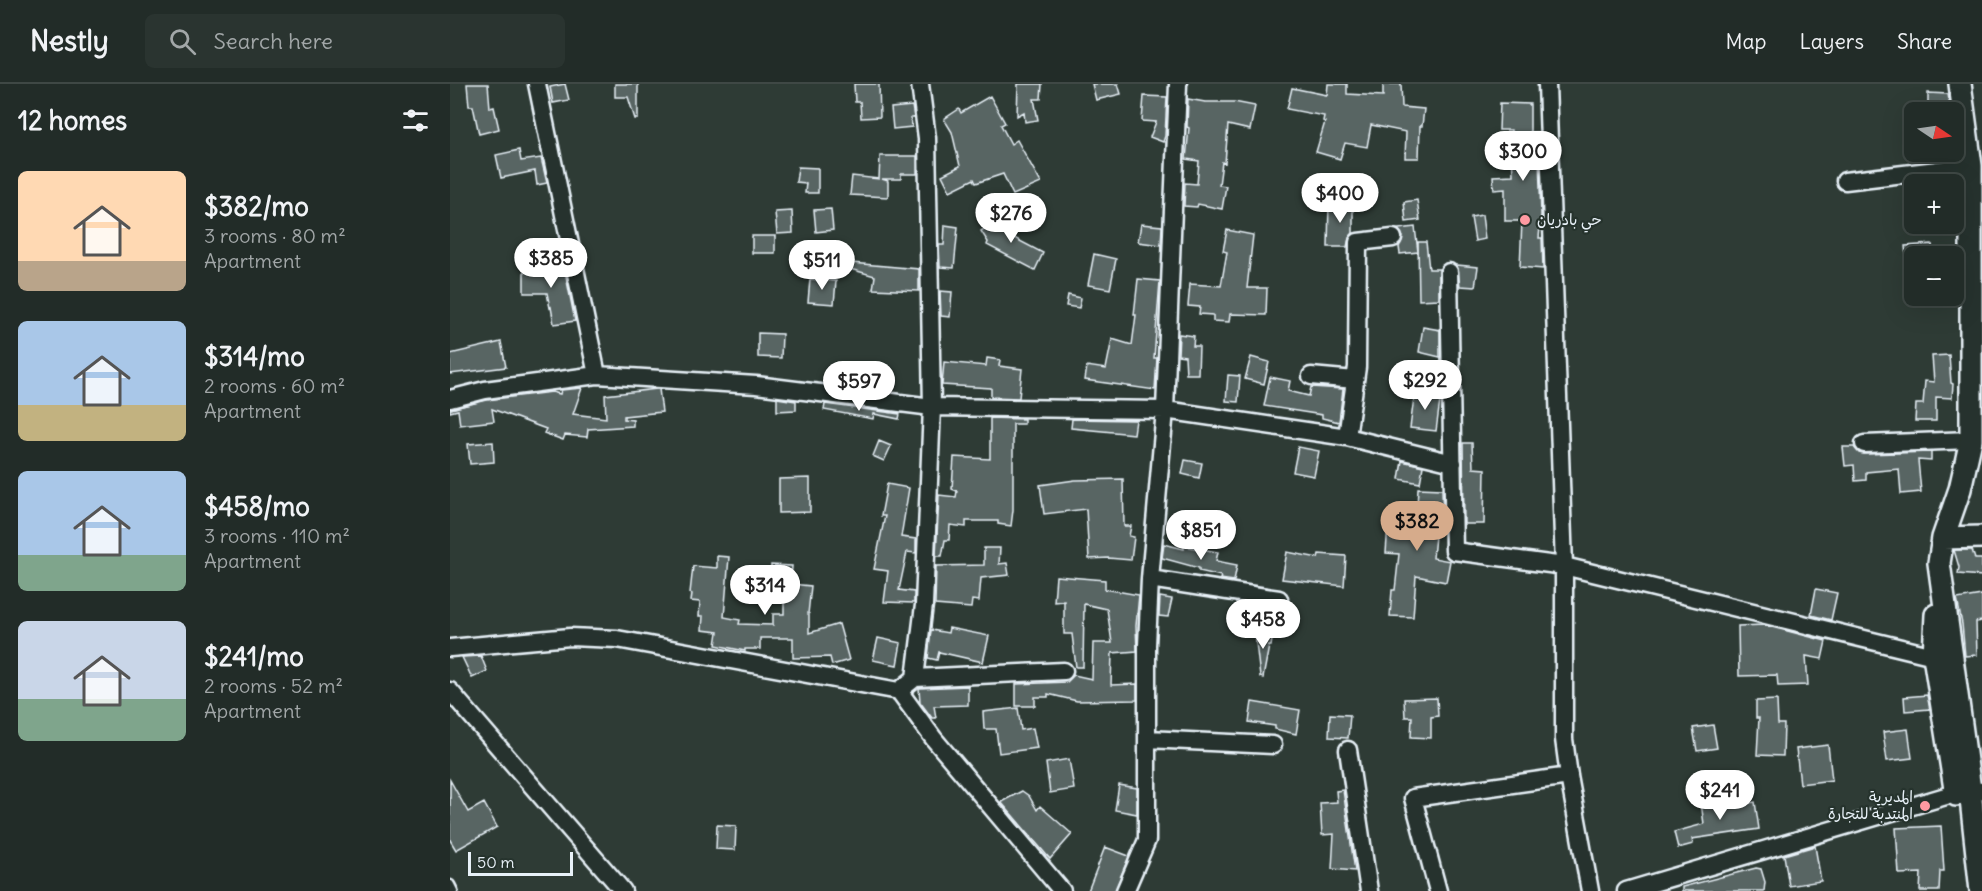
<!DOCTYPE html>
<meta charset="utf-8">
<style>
body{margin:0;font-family:Delius,"Playpen Sans Arabic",sans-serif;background:#2a3430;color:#f1f3f6;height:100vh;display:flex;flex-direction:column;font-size:22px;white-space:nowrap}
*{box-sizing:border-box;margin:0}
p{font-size:20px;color:#a2a7a8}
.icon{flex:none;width:33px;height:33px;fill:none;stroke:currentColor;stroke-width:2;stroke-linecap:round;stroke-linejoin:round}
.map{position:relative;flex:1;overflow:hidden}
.details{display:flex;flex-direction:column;background:#222c28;width:450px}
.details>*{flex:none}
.needle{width:39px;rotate:103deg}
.controls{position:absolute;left:1454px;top:18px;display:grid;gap:12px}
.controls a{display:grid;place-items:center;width:60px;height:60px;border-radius:9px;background:#222c28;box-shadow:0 6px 24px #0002,0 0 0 2px #3f4845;font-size:30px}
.scale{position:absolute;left:18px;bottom:15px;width:105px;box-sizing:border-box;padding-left:6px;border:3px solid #e8f1f8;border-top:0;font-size:16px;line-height:21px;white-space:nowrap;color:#e8f1f8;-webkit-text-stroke:4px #26332d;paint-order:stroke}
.price{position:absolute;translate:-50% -51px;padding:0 14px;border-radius:21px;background:#fff;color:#222;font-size:20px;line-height:39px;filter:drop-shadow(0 2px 3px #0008)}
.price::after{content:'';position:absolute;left:50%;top:36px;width:18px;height:14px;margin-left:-9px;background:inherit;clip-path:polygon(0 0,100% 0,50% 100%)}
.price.selected{background:#d6ab8b;color:#111}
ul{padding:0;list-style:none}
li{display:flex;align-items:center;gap:18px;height:150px;padding:0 18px}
li span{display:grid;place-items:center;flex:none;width:168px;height:120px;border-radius:9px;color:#555}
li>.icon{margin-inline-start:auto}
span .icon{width:72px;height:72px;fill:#fffc;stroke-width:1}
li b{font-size:26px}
h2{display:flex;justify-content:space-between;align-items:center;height:72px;padding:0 18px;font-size:26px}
header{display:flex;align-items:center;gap:36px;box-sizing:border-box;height:84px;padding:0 30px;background:#222c28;border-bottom:2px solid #3f4845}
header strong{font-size:28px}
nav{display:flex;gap:33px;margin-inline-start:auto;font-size:21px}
.search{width:420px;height:54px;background:#2a3430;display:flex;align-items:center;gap:15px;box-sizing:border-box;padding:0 21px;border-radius:9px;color:#a2a7a8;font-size:22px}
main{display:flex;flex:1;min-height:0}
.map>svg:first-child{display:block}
.building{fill:#596563;stroke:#e8f1f8;stroke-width:1.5}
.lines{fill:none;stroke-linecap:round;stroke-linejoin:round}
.service-casing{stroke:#e8f1f8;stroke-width:13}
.minor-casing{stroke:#e8f1f8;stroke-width:21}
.tertiary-casing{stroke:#e8f1f8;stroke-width:26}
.service{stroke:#26332d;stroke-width:8}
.minor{stroke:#26332d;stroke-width:16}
.tertiary{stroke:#26332d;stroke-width:21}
.poi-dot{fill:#ff9aa2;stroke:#26332d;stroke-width:2}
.labels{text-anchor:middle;stroke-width:4.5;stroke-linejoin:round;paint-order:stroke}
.poi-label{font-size:15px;fill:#e8f1f8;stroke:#26332d;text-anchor:start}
</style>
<header>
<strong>Nestly</strong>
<div class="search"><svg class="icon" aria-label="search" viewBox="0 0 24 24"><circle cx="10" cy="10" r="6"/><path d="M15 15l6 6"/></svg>Search here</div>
<nav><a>Map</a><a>Layers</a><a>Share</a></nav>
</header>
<main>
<section class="details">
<h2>12 homes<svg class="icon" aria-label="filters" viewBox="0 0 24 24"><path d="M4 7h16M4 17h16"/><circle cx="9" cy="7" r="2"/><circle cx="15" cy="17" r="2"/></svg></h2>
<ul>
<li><span style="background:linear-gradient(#ffd9b3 75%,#b9a48a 0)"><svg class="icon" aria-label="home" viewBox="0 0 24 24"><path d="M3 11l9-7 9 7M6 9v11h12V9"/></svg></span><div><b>$382/mo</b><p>3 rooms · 80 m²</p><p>Apartment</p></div></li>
<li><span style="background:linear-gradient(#a9c7e8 70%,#c2b280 0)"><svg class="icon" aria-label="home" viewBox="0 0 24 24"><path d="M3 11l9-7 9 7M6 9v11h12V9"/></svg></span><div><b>$314/mo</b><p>2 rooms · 60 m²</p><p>Apartment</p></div></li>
<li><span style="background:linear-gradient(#a9c7e8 70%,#7fa58c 0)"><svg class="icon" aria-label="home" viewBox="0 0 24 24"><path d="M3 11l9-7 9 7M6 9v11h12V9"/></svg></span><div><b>$458/mo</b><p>3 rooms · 110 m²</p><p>Apartment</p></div></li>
<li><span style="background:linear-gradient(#c9d6e8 65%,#7fa58c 0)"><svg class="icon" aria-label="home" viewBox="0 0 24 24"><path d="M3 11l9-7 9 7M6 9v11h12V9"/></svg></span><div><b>$241/mo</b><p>2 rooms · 52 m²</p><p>Apartment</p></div></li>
</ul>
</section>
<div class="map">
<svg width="1532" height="807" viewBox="0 0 1532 807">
<rect width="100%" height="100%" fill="#2e3b35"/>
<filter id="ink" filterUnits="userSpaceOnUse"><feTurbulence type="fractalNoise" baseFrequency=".0167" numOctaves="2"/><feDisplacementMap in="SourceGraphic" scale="12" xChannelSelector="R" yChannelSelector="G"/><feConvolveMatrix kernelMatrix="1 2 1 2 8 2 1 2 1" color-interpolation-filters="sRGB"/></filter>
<g filter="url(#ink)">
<path class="building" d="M17 0H38L40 24 44 23 49 45 29 50 23 22H19Z
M115 0 119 16 103 19 100 3Z
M165 0H188V35H185L178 13H165Z
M404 0H429L430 33 411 34 410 18H405Z
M568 0H592L591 15H584L588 36 575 38 574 28 567 32Z
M642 0H668L671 10 646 16Z
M878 0H897V10L933 12V0H951L952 23 974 25 972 42H970L969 74H955L956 48 921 41 917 63 895 59 890 75 866 68 875 38 873 37 874 32 837 25 842 4 877 11Z
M1478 9 1498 10 1501 28H1478Z
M540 12 555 39 551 41 561 60 567 56 591 99 563 111 553 90 526 99 524 95 500 107 492 91 510 82 502 48 494 35 509 25 511 29Z
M694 12 717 13 715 52 713 58 700 53 706 38 692 37Z
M738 15 755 18H784L805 22 800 46 778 41 775 79 772 78 769 101 776 102 772 125 748 120 747 123 734 122 735 99 747 100 749 77 736 75 739 44 737 43Z
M1050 19 1080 20V48H1088L1091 131 1089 154H1092L1093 185 1070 183 1072 137H1055V105L1044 106 1043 92 1063 91 1061 46H1049Z
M462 22 464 34H461L462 43 443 45 441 24Z
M69 66 71 77 91 74 97 99 87 101 85 87 51 94 46 71Z
M430 72H467V90H451V95H432L438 97V113L400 111 402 92 429 95Z
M348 83 368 84V109H355L356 99 346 98Z
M967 116 970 136 956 138 954 118Z
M879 118H903V149L899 154 897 163H878Z
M381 125 383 146 366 148 364 126Z
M342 127 343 149 327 150 325 128Z
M1032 131 1035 155 1025 157 1021 133Z
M552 133 566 155 593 169 585 186 537 161 538 158 531 147Z
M691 140 712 142 711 161 688 158Z
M495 141 508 143 504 184 490 183 489 161H494Z
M965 143 968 168 950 170 949 163 953 153 948 145Z
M777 146 803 151 797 204H817L816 231 780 230 779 238 763 237V231L749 230 750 223 738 222 740 200 771 202 777 168 773 167Z
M302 152H325V169H302Z
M968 158H976L979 185H989V215L969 216Z
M1482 160 1483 172H1456L1455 162Z
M644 170 666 175 660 205 638 201Z
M109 172H112L125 237 104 240 101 223 100 224 97 209H74V181H110Z
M401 179 469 185V207L423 205 425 192 400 185Z
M1007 181 1028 183 1025 203 1010 202Z
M360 195 386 197 384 220 358 218Z
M688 195 710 197 704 274H707L705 306 635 296 637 282 656 285 662 255 682 261 686 231H684Z
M490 207 502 208 500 233 491 232Z
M618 211 631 214 629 224 616 222Z
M973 243 990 246V273L969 268Z
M308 249 332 250 331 274 308 273Z
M729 250 744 252 743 262H749L748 290H736L735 272 728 271Z
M51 258 56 283 0 290V270Z
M1499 271 1501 299 1503 300 1502 314 1486 313V337H1465L1466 320H1473L1475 297 1484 298 1482 272Z
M801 273 819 278 814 300 795 295Z
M537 274 550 276 549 282 572 285 569 314 541 313V304L492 301 494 278 536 282Z
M778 291 790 292 788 318 776 317Z
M820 293 840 297 838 307 859 312 861 303 893 305 889 338 872 334V331L814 322Z
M132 304 123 330 156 334 155 311 207 305H209L212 328 174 332V335L183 336V342L138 345 137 353 115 351 113 356 94 349 96 345 42 325 44 337 10 341 8 326 0 328V325L37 316 102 308 110 310 111 306Z
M965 306 991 309 986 347 960 344Z
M327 314 346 317V326L327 327Z
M375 320 450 330 449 335 424 330 423 335 374 326Z
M540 334 574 335V340H563V426L561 442 548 440V437H516V443L500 441 499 456H495L492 472H486L489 411 506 413 507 407 502 405 504 373 540 375Z
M622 335 686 336 684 350 621 344Z
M429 357 441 362 434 377 423 372Z
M43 358 44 378 20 380 18 360Z
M1013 359H1022L1023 384 1035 385 1034 440H1014Z
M848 363 869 367 864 392 843 388Z
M1393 363H1404L1409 369 1414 370 1481 368V377L1468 376 1471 408 1451 410 1449 385 1416 388V396L1405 397 1404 381 1395 382Z
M735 376 752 379 749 394 732 390Z
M952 377 973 382 970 399 949 395Z
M360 394V428L329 429V395Z
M673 395 674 442H681L679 452 684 453 681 476 658 474 639 475 636 425 594 430 590 401 625 396Z
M437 400 459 404 451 453 466 455V469L457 468 449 506 464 508V519L434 518 438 487 424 485 435 432H431Z
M968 404 992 405 993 440H986L983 474 1000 477 996 498 966 492 963 533 940 532 942 506H945L949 470 936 469 938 440 966 443Z
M714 460 734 465V462L768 468 766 477 787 481 784 497 770 495 771 492 749 487V484L712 474Z
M534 464H550L549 480 557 479 559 491 531 494 529 517 522 516 521 524 485 521 486 482 534 481Z
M1504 466H1522L1525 475H1532V492L1508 490 1509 483Z
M837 468 868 474 869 470 896 472 894 502 832 495Z
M267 472 279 473 274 533 290 536 289 540 323 541V530H334V508H320L321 481 342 482 341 500 361 502 358 530H359V549L389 540 399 576 382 581 380 573 343 574V554H310V565H295V567L266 561 268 548 252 546 253 532H249L250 518 241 517 242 510 240 509 243 482 267 484Z
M606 492 655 496V505L689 511 686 542 687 567 662 569 661 601 687 600V616L627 617 598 610V613H585V622H566V600L617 598 624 591 642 595 643 559H662L657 525 634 520 633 583H626L622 550H614V517L604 518Z
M1366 505 1387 509 1381 536 1361 531Z
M1532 511V537L1526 538 1527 571 1515 572 1512 540 1507 515Z
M710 513 722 515 718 533 709 532Z
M1314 541 1376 557 1372 575 1356 572 1358 601 1328 602 1327 591 1289 592 1288 542Z
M499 544 539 552 533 578 489 568 487 576 478 574 481 546 498 549Z
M816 549 823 550 821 562H819L813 594 810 593 805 550Z
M428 554 451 559 447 581 423 576Z
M31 572 37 587 22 594 12 573Z
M518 602V621L484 622 486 634H482L470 618 469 604Z
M1477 611 1480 625 1455 627 1454 613Z
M987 614 988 632 981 633V654L961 653 962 633H955L954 615Z
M1327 616 1328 640H1334L1333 672 1307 671 1309 634H1306V617Z
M802 618 850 626 846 650 825 645V642L799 638Z
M568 624 571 646 583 644 587 664 549 669 546 645H534L533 628Z
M880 630 900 631 898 654 879 653Z
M1263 641 1267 664 1247 667 1243 644Z
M1458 645 1462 674 1437 677 1433 648Z
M1378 661 1382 696 1350 700 1346 665Z
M619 675 624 705 600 709 596 679Z
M0 696 18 728 34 719 47 743 6 766 0 756Z
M669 701 687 704V730L665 726Z
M893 706 905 787 882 785 884 750 872 751 870 719 887 718 886 707Z
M572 707 579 712 587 726 590 722 622 750 600 775 551 718Z
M1263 710 1265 724 1305 718 1309 745 1242 755 1243 760 1228 764 1224 748 1254 740 1250 712Z
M267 741 286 742 285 766 266 765Z
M1491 742 1494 787H1490L1489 807H1470L1471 789 1449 790 1446 744Z
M1365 762 1371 797 1339 802 1334 771Z
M655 763 679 772 665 807H638Z
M1306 784 1311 785 1315 798 1314 807H1232V803Z"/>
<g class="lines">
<g class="service-casing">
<path id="service" d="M0 801 3 807"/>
</g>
<g class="minor-casing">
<path id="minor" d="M87 0 147 291
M1097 0 1114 482V655L1119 692 1140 807
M1395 97 1521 82
M999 188 1004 467 1114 482 1484 572
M861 292 905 296
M0 315 35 306 147 291 306 301 482 323 715 326 897 353 1003 379
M897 353 907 283 908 158 943 154
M1414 360 1521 356
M700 495 829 515
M0 564 120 553 167 555 449 607 484 655 612 807
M465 594 614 587
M0 607 173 807
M449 607 465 594 474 521 482 323 477 54 470 0
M697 655 823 661
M898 666 919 807
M675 807 697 756V561L700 495 715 326 728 0
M988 807 963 714 1119 692
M1176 807 1506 709 1520 706 1532 707"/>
</g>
<g class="tertiary-casing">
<path id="tertiary" d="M1510 0 1521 82V356L1510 405 1493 454 1489 479 1520 706 1531 807
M1493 454 1532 453
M1486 531 1484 572 1506 711"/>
</g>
<use href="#service" class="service"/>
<use href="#minor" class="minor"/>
<use href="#tertiary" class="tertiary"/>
</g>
</g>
<g class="poi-dot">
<circle cx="1075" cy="136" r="6"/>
<circle cx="1475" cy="722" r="6"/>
</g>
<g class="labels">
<g class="poi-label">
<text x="1087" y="141">حي بادريان</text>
<text x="1463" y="718" text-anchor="end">المديرية<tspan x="1463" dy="17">المنتدبة للتجارة</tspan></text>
</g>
</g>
</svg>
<div class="controls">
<a><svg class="needle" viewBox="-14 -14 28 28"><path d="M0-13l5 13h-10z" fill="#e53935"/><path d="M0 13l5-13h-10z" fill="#a2a7a8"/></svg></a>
<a>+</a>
<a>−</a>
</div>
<div class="scale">50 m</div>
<b class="price" style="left:1073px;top:98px">$300</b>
<b class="price" style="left:890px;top:140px">$400</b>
<b class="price" style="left:561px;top:160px">$276</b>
<b class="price" style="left:101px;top:205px">$385</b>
<b class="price" style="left:372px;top:207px">$511</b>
<b class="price" style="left:975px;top:327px">$292</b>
<b class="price" style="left:409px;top:328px">$597</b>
<b class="price selected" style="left:967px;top:468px">$382</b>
<b class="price" style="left:751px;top:477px">$851</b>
<b class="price" style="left:315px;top:532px">$314</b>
<b class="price" style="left:813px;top:566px">$458</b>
<b class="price" style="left:1270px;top:737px">$241</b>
</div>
</main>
